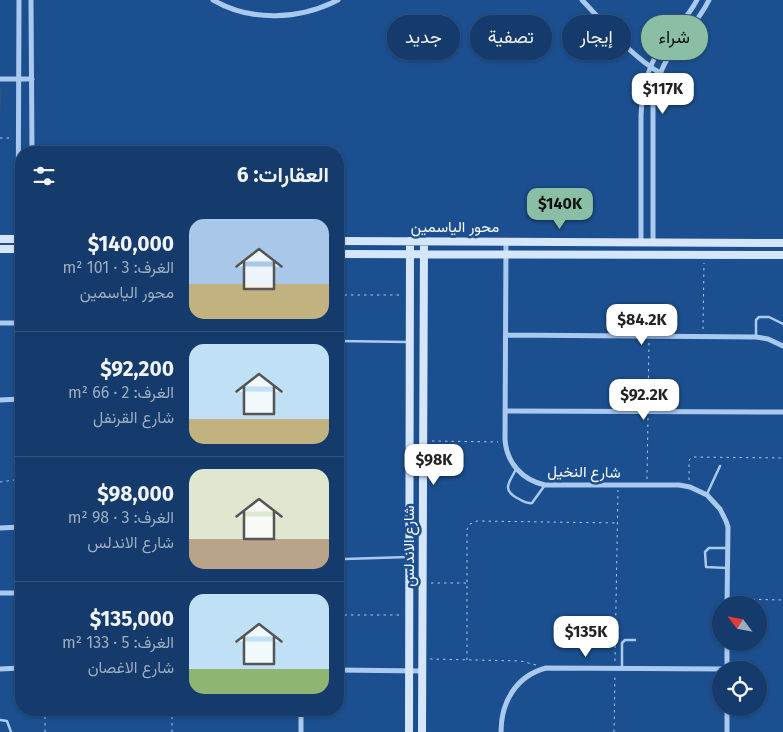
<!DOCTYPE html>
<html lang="ar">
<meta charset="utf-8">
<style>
body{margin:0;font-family:"Fira Sans",Vazirmatn,sans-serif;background:#1d4271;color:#f1f3f6;direction:rtl;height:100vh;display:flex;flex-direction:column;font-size:19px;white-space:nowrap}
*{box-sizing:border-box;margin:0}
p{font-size:16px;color:#9dadc1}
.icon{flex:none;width:28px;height:28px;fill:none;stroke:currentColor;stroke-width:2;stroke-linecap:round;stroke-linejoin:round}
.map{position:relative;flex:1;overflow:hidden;direction:ltr}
.details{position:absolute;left:15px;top:146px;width:329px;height:570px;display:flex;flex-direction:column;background:#143b6b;border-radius:20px;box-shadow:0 1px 4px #0004,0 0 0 1px #33557e;direction:rtl}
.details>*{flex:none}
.guide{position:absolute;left:359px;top:15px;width:349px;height:45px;direction:rtl;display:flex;gap:10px}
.needle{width:32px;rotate:302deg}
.fabs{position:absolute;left:712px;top:596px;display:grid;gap:10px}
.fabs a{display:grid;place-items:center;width:55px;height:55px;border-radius:50%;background:#143b6b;box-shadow:0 1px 4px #0004,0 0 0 1px #33557e;font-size:25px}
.price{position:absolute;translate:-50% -42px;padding:0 11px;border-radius:10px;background:#fff;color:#222;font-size:16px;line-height:32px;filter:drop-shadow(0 1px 2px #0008)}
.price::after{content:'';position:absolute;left:50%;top:30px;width:15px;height:11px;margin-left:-8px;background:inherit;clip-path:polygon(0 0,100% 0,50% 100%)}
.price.selected{background:#8abfa5;color:#111}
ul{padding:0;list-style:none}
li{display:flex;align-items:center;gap:15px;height:125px;padding:0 15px}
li+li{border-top:1px solid #33557e}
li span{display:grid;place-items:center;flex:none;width:140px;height:100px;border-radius:15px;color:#555}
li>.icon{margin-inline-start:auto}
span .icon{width:60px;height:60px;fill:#fffc;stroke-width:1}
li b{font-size:21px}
h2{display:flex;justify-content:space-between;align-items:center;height:60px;padding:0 15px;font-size:21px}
.chip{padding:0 18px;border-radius:22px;background:#143b6b;box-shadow:0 1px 4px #0004,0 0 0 1px #33557e;font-size:18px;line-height:45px}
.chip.selected{background:#8abfa5;color:#111}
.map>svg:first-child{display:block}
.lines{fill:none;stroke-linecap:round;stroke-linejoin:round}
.path{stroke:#a9c9ee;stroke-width:1;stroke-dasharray:2.5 4;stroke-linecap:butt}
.lane{stroke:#a9c9ee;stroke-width:2.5}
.street{stroke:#a9c9ee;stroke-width:5}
.secondary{stroke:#d6e6fa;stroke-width:8}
.wall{fill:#3a679d}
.shaded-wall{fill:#305480}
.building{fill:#4478b7;stroke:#305480}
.labels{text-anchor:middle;stroke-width:5;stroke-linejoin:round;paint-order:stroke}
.street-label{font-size:15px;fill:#fff;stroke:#1b4f8f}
</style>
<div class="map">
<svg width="783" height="732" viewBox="0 0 783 732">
<rect width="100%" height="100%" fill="#1b4f8f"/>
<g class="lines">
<path class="path" d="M0 138H12
M338 295H402
M703 329 704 263
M648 404 649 343
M21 405V418
M432 441 498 442
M647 479 648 418
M689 480V460L693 457 783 458
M0 482 21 479
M431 583H467
M733 599 783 600
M338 615H402
M430 659 521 661 536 665
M467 660V529L470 524 477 521 618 523
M615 661 618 490
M45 710V732
M172 732V710
M614 732 615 675"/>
<path class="lane" d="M756 337V320L759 317H769L783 324
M338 341 408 342
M516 469C510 482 501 489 517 498 523 501 526 504 532 503L545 485
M707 494 720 466
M338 557 345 559 408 557
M727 568 706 567 705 552 709 548H728
M622 668V643L625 640H635
M0 720 7 721 11 732"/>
<path class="street" d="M31 0 32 152
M213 0C251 22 299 20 338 0
M582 0C606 25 630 55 660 73
M0 79H32
M506 241 505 440C507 463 522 480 545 485H679L690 487 707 495 720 509 726 521 728 527 727 605
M641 242V116C642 88 648 63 666 40 677 27 689 16 697 0
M653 242V103C656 87 659 72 668 58 681 37 698 23 709 0
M18 249 19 0
M0 323H21
M506 335 756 337 768 339 783 346
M0 400 21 399
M505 411 783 412
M0 528 21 527
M0 593H21
M0 669 21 668
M338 670 422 671
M727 670V642
M301 732V710
M501 732C501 702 516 676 546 668L727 669
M727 732V708"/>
<path class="secondary" d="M0 239H21
M338 241 783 243
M0 249H21
M338 254 783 255
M409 732 410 241
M422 732 424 241"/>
</g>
<path class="wall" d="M21 251V271V267L17 257Z"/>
<path class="shaded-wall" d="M0 85 2 92 0 116Z"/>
<path class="building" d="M17 250 21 251V257H17Z"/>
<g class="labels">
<g class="street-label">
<text x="455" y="232">محور الياسمين</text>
<text transform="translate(584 472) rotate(1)" y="5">شارع النخيل</text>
<text transform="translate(409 546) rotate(-90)" y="5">شارع الاندلس</text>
</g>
</g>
</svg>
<div class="fabs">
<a><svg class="needle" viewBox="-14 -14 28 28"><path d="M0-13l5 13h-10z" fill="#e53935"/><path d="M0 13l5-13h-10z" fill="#9dadc1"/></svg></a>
<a><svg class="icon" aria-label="locate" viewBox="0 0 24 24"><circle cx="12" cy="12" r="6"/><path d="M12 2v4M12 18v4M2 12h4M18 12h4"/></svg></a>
</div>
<b class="price" style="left:663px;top:115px">$117K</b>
<b class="price selected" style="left:560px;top:230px">$140K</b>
<b class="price" style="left:642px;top:346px">$84.2K</b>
<b class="price" style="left:644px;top:421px">$92.2K</b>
<b class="price" style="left:434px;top:486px">$98K</b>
<b class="price" style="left:586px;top:658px">$135K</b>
<div class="guide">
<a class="chip selected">شراء</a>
<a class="chip">إيجار</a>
<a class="chip">تصفية</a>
<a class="chip">جديد</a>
</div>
<section class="details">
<h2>العقارات: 6<svg class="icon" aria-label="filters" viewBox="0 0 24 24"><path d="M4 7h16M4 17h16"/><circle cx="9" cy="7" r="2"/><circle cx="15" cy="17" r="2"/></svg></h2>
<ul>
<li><span style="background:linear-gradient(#a9c7e8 65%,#c2b280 0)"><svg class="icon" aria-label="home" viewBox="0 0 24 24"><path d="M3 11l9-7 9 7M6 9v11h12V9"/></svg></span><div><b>$140,000</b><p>الغرف: 3 · 101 m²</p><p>محور الياسمين</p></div></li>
<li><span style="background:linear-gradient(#bfe0f5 75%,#c2b280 0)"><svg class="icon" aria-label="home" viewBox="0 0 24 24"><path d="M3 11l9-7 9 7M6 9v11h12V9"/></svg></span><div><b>$92,200</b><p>الغرف: 2 · 66 m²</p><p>شارع القرنفل</p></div></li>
<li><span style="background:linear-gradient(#dfe7d0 70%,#b9a48a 0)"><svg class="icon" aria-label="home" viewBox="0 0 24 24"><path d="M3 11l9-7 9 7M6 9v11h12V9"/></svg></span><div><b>$98,000</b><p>الغرف: 3 · 98 m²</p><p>شارع الاندلس</p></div></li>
<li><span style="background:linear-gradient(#bfe0f5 75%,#8fb573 0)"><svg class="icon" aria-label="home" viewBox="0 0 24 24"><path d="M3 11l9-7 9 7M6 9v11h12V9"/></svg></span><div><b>$135,000</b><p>الغرف: 5 · 133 m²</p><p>شارع الاغصان</p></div></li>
</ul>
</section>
</div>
